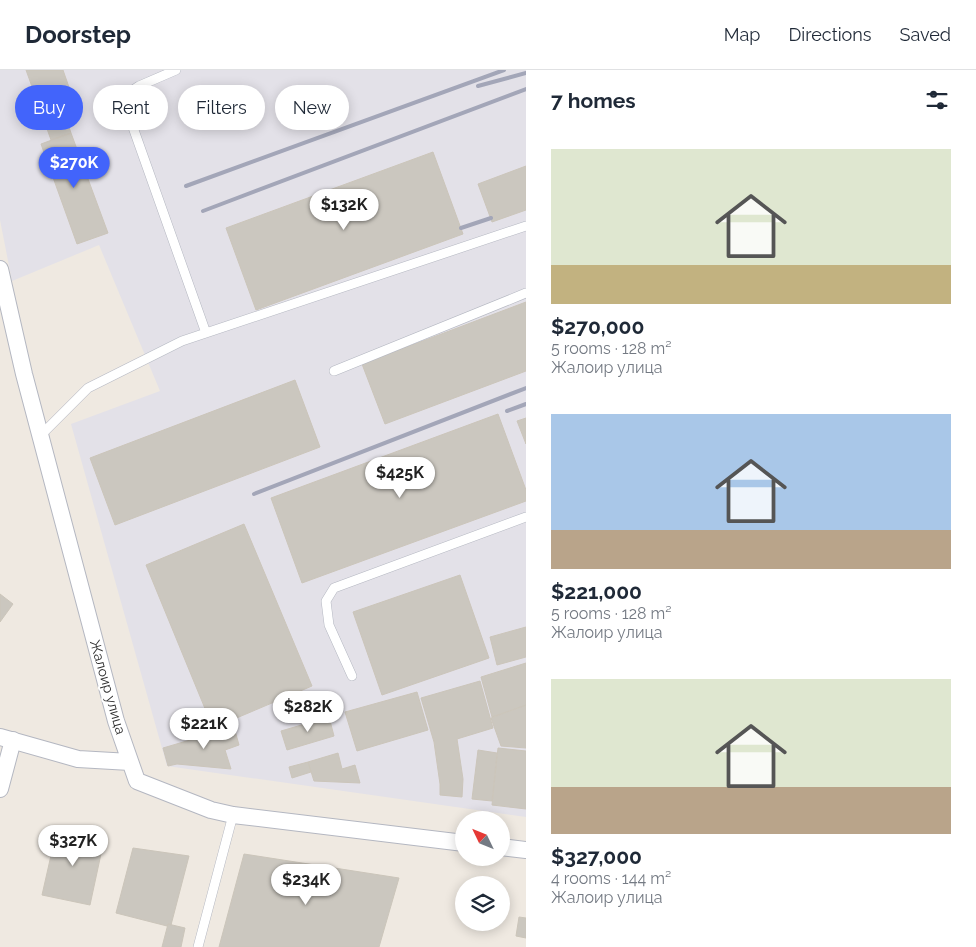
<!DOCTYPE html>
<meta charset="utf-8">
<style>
body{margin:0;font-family:Raleway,sans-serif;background:#f6f6f7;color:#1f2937;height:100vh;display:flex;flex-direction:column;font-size:19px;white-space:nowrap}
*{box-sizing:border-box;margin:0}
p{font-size:16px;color:#747a83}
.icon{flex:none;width:28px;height:28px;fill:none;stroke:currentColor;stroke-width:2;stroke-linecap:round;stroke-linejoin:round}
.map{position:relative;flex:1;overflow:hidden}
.panel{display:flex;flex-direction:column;background:#fff;width:450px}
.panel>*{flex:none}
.top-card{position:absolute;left:15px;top:15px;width:435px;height:45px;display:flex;gap:10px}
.needle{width:32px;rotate:313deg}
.fabs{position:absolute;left:455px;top:741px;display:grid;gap:10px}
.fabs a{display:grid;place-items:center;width:55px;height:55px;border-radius:50%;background:#fff;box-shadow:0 2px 12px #0003;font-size:25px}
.price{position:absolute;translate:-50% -42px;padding:0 11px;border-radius:18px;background:#fff;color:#222;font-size:16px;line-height:32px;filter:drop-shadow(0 1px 2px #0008)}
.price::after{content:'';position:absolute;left:50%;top:30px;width:15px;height:11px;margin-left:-8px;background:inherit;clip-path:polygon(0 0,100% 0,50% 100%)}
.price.on{background:#4264fb;color:#fff}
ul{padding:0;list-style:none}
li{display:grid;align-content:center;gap:10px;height:265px;padding:0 25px}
li span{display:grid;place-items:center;height:155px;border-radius:0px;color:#555}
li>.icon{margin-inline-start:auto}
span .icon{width:90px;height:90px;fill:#fffc;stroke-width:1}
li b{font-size:21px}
h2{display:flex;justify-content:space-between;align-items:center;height:60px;padding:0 25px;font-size:21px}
.chip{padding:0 18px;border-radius:22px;background:#fff;box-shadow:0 2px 12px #0003;font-size:18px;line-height:45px}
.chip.on{background:#4264fb;color:#fff}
header{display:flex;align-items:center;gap:30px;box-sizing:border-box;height:70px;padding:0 25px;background:#fff;border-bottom:1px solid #e0e1e3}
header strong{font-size:24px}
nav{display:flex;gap:28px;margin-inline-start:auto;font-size:18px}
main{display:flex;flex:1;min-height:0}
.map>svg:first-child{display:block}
.industrial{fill:#e3e1e8}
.building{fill:#cbc7bf;stroke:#cbc5ba}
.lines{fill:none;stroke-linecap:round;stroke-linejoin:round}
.service-casing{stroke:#b4b7c1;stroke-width:10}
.minor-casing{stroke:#b4b7c1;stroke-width:18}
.service{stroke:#fff;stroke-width:9}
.minor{stroke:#fff;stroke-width:16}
.rail{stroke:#a3a6b8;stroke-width:4}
.labels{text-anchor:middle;stroke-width:4;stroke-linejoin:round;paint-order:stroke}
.street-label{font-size:14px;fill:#2e2e2e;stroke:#fff}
</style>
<header>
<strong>Doorstep</strong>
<nav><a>Map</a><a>Directions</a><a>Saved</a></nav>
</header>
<main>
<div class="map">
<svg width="526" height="877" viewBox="0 0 526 877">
<rect width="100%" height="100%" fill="#efe9e1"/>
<path class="industrial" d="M0 0H526V747L167 696 71 354 160 321 99 175 12 211 0 150Z"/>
<path class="building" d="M26 0H63L71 23 39 36Z
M59 28 71 63 51 70 39 36Z
M71 63 108 163 77 174 41 74Z
M433 82 463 164 256 240 226 158Z
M526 96V140L492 152 478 114Z
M526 232V301L385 354 362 294Z
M295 310 320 377 115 455 90 388Z
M498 344 526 420V431L302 513 271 428Z
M526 348V374L517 351Z
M244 454 312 616 213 658 146 495Z
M460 505 489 588 382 625 353 542Z
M0 524 13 534 0 552Z
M526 557V587L497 595 490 567Z
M526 593V635L492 647 481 607Z
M480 611 493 658 457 669 463 709 462 727 440 725V714L434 672 421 628Z
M417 622 428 660 357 681 345 642Z
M526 635V678L501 676 491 648Z
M329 647 334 666 287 680 281 661Z
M234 657 239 675 225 680 231 699 177 694 168 696 163 678Z
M498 678 526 681V739L492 735Z
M478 680 497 683 492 731 472 729Z
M338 683 342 699 355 695 360 713 314 711 308 692Z
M308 692 311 702 292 708 289 697Z
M57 759 104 770 90 835 42 825Z
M133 778 189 786 171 855 168 854 167 856 116 843Z
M244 784 399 808 379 877H219Z
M519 847 526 848V868L516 866Z
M168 854 185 858 181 877H162Z"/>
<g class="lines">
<g class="service-casing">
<path id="service" d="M176 0 139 16 130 22 124 32 206 263
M334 301 526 223
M41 365 88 318 182 271 526 156
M352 606 329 555 326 531 334 518 526 447
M198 877 233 745"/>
</g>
<g class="minor-casing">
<path id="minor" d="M0 199 24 304 116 651 137 711 211 740 233 745 464 773
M0 667 78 689 130 692
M0 719 13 670
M501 777 526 780"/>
</g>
<use href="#service" class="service"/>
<use href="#minor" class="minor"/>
<path class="rail" d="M478 16 526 3
M186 116 504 0
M203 141 526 19
M461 158 491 148
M507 341 526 334
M254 424 526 318"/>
</g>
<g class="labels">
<g class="street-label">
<text transform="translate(108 617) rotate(74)" y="5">Жалоир улица</text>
</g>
</g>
</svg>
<div class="fabs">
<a><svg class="needle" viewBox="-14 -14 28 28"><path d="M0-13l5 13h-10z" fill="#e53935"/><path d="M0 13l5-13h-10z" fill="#747a83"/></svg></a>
<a><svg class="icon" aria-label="layers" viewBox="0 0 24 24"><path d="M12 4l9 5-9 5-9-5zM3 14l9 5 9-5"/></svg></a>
</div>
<b class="price on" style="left:74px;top:119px">$270K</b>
<b class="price" style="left:344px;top:161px">$132K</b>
<b class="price" style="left:400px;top:429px">$425K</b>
<b class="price" style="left:308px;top:663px">$282K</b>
<b class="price" style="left:204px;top:680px">$221K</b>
<b class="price" style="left:73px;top:797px">$327K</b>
<b class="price" style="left:306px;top:836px">$234K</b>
<div class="top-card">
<a class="chip on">Buy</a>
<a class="chip">Rent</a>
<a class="chip">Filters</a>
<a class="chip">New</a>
</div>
</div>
<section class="panel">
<h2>7 homes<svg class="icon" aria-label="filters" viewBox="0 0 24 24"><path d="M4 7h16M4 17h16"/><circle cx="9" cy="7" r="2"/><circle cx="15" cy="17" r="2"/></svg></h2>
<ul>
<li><span style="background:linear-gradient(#dfe7d0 75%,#c2b280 0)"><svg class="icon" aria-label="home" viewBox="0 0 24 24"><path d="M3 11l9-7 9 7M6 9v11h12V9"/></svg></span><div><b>$270,000</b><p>5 rooms · 128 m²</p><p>Жалоир улица</p></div></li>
<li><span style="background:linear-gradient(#a9c7e8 75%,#b9a48a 0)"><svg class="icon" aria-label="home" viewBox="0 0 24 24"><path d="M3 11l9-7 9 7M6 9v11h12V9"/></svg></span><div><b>$221,000</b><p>5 rooms · 128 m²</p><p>Жалоир улица</p></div></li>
<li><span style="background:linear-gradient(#dfe7d0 70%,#b9a48a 0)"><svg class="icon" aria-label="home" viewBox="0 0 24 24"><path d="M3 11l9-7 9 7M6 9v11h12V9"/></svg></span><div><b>$327,000</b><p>4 rooms · 144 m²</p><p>Жалоир улица</p></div></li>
</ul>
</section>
</main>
